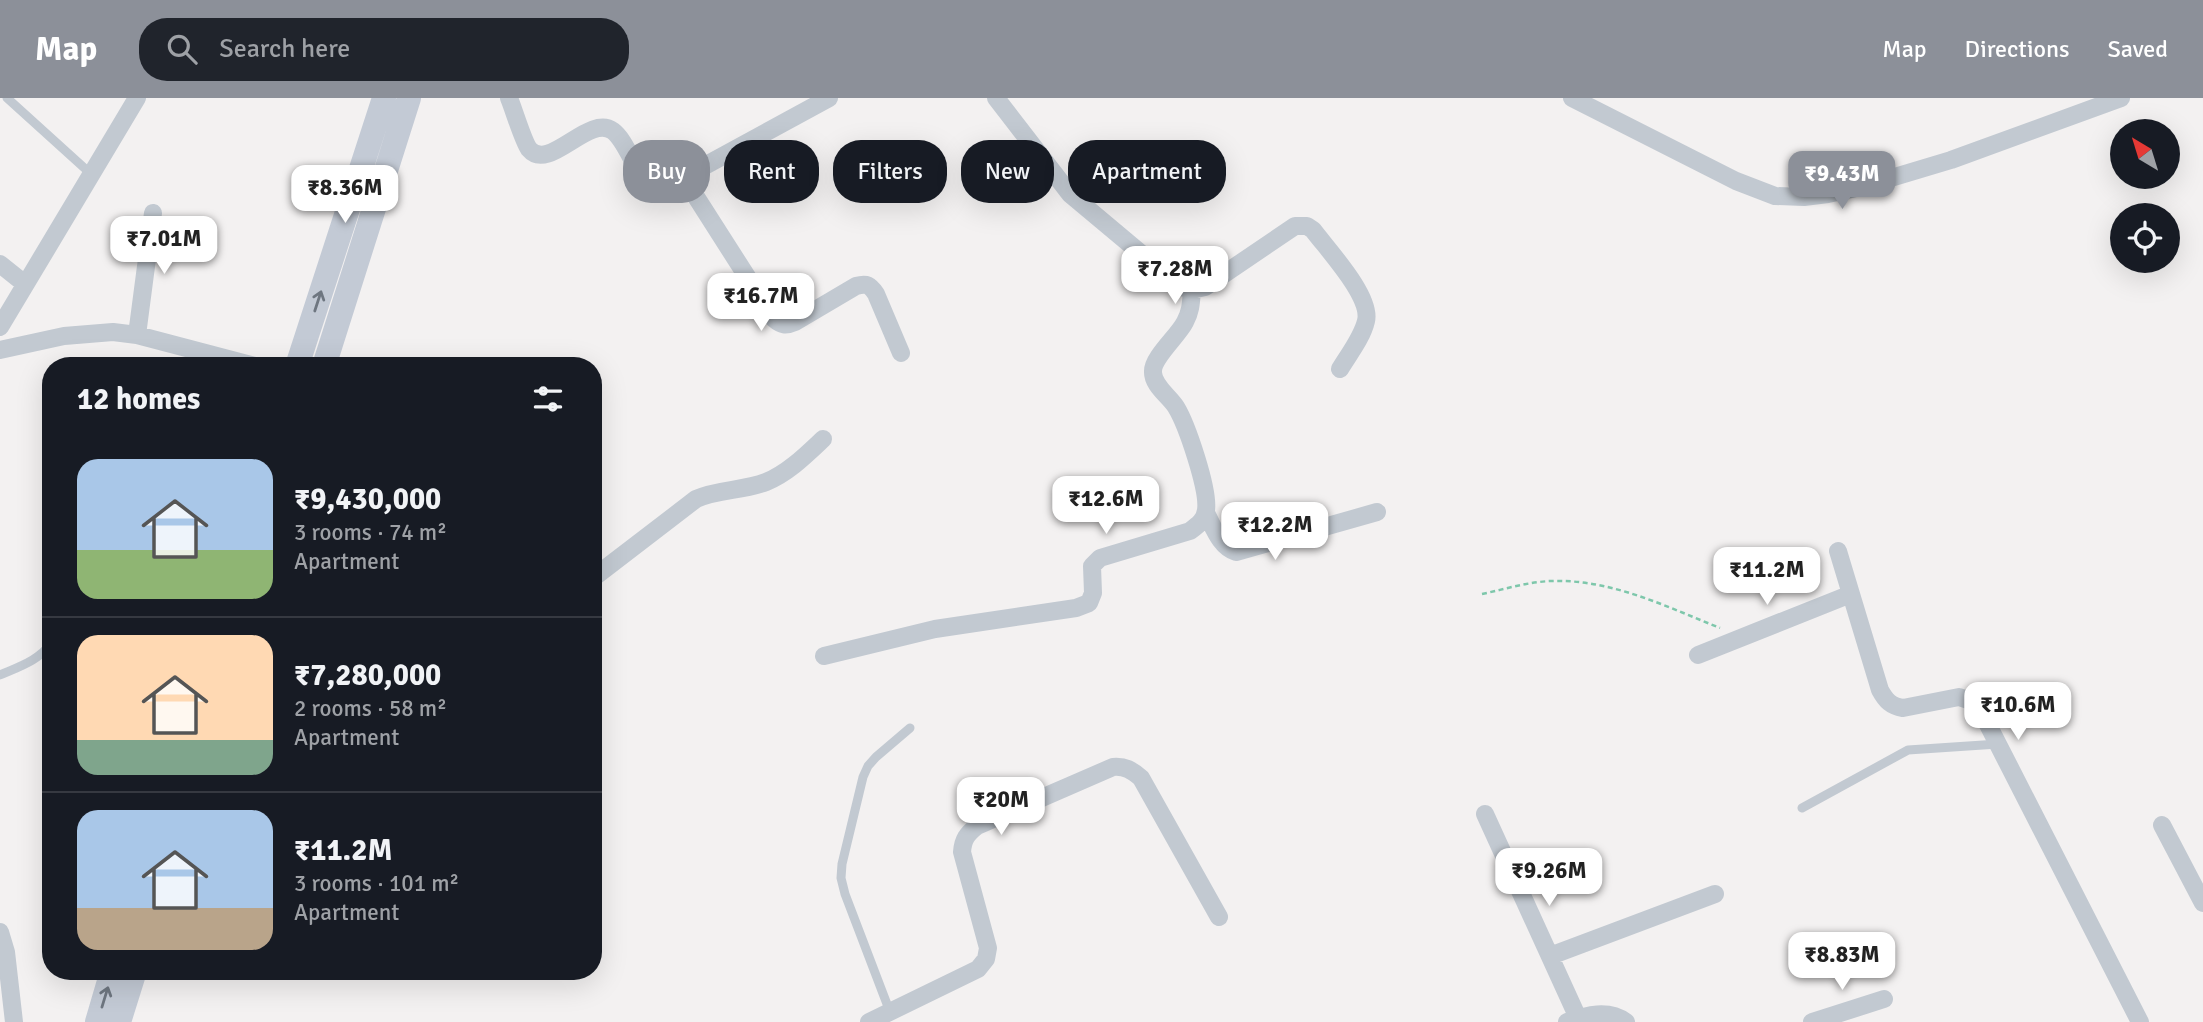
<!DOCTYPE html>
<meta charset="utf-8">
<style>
body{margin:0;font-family:Signika,sans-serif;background:#20242c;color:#f1f3f6;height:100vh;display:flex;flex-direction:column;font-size:26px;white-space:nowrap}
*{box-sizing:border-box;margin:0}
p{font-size:23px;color:#9ea1a6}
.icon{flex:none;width:38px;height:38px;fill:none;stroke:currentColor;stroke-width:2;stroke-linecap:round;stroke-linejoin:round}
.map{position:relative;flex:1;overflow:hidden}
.details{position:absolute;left:42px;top:259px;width:560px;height:623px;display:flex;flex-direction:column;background:#171b24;border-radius:28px;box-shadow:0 7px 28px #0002}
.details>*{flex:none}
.guide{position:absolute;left:623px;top:42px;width:665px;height:63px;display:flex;gap:14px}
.needle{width:46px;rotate:322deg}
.buttons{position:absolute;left:2110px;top:21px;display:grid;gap:14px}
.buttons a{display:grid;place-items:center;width:70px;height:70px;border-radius:50%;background:#171b24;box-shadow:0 7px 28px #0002;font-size:35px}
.price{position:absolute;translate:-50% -60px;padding:0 16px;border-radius:14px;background:#fff;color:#222;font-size:23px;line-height:46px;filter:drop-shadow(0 2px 4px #0008)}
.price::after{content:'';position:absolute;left:50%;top:42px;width:21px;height:16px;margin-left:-10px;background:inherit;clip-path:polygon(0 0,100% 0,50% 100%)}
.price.selected{background:#8c9099;color:#fff}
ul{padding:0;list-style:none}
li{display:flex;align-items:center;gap:21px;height:175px;padding:0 35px}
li+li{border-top:2px solid #363941}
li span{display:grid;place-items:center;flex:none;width:196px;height:140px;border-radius:21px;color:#555}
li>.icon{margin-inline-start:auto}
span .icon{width:84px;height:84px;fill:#fffc;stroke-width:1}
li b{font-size:30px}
h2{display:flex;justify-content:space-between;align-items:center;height:84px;padding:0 35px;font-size:30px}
.pill{padding:0 24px;border-radius:28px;background:#171b24;box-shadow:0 7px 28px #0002;font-size:24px;line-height:63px}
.pill.selected{background:#8c9099;color:#fff}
header{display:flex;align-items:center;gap:42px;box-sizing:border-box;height:98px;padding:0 35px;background:#8c9099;color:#fff}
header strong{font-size:33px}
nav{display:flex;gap:38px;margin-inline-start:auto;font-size:24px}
.search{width:490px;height:63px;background:#20242c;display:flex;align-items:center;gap:18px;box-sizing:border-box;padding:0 24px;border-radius:28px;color:#9ea1a6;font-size:26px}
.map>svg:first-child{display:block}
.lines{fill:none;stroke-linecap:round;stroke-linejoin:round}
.path{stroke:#7ec7ab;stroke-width:2.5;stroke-dasharray:5 3.5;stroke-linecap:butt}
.service{stroke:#c2c9d1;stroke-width:9}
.minor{stroke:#c2c9d1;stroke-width:18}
.secondary{stroke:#c3cad5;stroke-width:24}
.oneway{stroke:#6e7680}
</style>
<header>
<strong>Map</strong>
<div class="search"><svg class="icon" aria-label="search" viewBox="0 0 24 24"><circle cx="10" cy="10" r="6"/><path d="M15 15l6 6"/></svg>Search here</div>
<nav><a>Map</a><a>Directions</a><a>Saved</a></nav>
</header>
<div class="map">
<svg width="2203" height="924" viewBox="0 0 2203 924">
<rect width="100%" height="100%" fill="#f3f1f1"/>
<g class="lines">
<path class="path" d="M1482 496C1505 491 1528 484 1551 483 1611 481 1665 508 1720 530"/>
<path class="service" d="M7 0 91 76
M0 577C18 569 40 562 51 545
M1802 710 1908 652 1998 646
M890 914 845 796 841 780 842 766 863 679 868 668 876 659 910 630"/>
<path class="minor" d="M509 0C514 12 523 43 529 51 549 75 589 15 613 33 629 45 636 82 655 89 658 90 662 89 666 89L829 0
M996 0 1070 96 1181 189 1192 192 1205 189 1295 128H1307L1313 132C1328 152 1372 199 1366 223 1362 240 1349 256 1340 271
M1572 0 1736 83 1775 98 1804 99 1828 96 1861 89 1951 62 2121 0
M684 80 774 221C781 227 786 228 795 224L856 188C867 185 870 187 876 196L901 255
M0 166 25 186
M0 229 137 0
M137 237 153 115
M0 252 64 238 113 234 137 237 255 268
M1206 415C1214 430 1220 449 1236 454L1377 414
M1838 453 1880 592C1886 603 1891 608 1903 610L1959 599 1974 604 1981 613 2140 924
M593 480 696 401C718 391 743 393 766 384 788 375 806 357 823 341
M1698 557 1851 496
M824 558 935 531 1076 510 1089 505 1093 495 1092 468 1100 460 1190 433C1198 427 1205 422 1206 412 1209 392 1187 327 1176 309 1169 298 1152 287 1153 273 1153 259 1178 238 1185 224 1191 213 1191 204 1192 192
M1485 716 1578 920
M2162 727 2203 805
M0 834 6 854 14 924
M1550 858 1715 796
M869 924 978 871 986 861 988 850 962 754C963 741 967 736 977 728L1113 669C1125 668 1132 672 1141 680L1219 819
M1567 924C1587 917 1608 911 1626 924
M1812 924 1884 901"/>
<path class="secondary" d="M297 268 384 0
M324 268 409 0
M97 924 112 873
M119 924 135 873"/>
</g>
<defs><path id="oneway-shaft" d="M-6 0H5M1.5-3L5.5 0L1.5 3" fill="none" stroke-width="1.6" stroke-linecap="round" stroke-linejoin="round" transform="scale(1.75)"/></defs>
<g class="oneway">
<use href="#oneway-shaft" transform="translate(318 203) rotate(-72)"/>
<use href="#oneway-shaft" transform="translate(105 899) rotate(-73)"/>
</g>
</svg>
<div class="buttons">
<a><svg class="needle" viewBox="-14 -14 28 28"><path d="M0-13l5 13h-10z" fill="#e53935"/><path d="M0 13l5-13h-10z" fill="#9ea1a6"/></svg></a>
<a><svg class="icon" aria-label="locate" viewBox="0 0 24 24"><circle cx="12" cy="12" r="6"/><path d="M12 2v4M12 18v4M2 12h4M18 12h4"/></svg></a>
</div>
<b class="price selected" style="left:1842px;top:113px">₹9.43M</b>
<b class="price" style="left:345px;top:127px">₹8.36M</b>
<b class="price" style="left:164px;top:178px">₹7.01M</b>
<b class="price" style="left:1175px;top:208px">₹7.28M</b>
<b class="price" style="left:761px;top:235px">₹16.7M</b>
<b class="price" style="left:1106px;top:438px">₹12.6M</b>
<b class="price" style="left:1275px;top:464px">₹12.2M</b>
<b class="price" style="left:1767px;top:509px">₹11.2M</b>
<b class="price" style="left:2018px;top:644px">₹10.6M</b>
<b class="price" style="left:1001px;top:739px">₹20M</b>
<b class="price" style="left:1549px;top:810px">₹9.26M</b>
<b class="price" style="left:1842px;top:894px">₹8.83M</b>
<div class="guide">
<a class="pill selected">Buy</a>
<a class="pill">Rent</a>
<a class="pill">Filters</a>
<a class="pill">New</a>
<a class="pill">Apartment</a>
</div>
<section class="details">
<h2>12 homes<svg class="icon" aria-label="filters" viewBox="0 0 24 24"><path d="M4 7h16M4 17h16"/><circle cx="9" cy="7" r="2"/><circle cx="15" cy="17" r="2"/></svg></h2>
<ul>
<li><span style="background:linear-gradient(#a9c7e8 65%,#8fb573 0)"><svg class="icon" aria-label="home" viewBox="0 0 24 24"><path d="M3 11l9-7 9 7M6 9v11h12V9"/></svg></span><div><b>₹9,430,000</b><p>3 rooms · 74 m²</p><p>Apartment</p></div></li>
<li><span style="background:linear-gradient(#ffd9b3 75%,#7fa58c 0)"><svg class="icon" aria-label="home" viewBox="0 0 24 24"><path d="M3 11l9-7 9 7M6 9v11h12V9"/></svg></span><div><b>₹7,280,000</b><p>2 rooms · 58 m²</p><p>Apartment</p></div></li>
<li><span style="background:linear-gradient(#a9c7e8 70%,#b9a48a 0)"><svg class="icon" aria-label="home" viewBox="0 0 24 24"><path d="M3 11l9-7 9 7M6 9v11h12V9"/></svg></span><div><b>₹11.2M</b><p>3 rooms · 101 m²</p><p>Apartment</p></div></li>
</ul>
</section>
</div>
